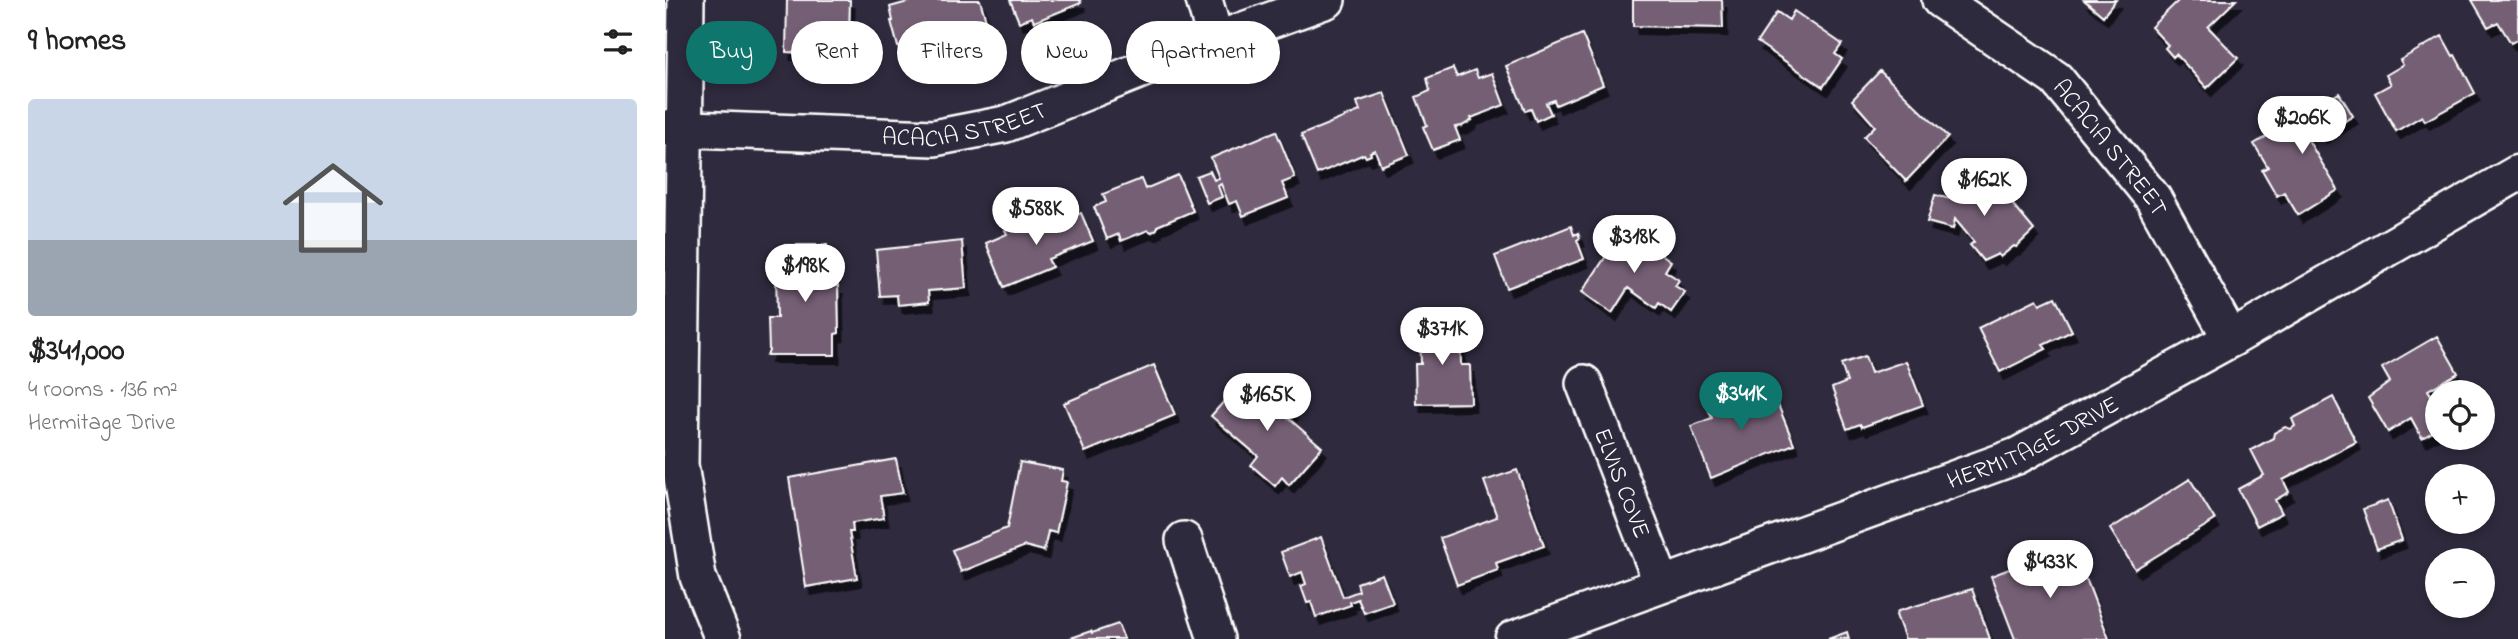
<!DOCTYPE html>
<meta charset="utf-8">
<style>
body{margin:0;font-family:"Indie Flower",sans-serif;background:#f2f2f2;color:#222;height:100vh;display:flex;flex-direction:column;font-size:26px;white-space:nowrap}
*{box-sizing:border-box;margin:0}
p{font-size:23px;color:#767676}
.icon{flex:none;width:38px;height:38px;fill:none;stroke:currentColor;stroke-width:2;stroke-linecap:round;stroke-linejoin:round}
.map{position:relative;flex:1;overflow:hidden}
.side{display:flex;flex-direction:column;background:#fff;width:665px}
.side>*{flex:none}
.hud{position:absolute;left:21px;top:21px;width:665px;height:63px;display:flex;gap:14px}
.tools{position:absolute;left:1760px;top:380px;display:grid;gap:14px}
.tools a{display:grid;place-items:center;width:70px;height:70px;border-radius:50%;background:#fff;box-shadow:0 4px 10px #0003;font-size:35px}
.price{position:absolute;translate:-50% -60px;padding:0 16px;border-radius:24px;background:#fff;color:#222;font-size:23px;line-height:46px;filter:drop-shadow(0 2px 4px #0008)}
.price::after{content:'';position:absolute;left:50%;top:42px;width:21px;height:16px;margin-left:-10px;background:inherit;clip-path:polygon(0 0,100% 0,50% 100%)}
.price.selected{background:#0f766e;color:#fff}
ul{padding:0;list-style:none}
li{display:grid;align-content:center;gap:14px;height:371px;padding:0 28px}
li span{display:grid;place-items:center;height:217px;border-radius:7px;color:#555}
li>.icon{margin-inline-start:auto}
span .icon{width:126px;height:126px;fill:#fffc;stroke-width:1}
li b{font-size:30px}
h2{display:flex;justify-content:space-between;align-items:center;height:84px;padding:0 28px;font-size:30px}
.tag{padding:0 24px;border-radius:32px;background:#fff;box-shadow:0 4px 10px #0003;font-size:24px;line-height:63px}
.tag.selected{background:#0f766e;color:#fff}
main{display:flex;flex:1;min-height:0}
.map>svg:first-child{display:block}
.building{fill:#755f74;stroke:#fff;stroke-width:2;filter:url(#shadow)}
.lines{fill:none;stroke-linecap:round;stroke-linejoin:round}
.street-casing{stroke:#fff;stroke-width:40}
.street{stroke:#2f2a3d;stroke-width:35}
.labels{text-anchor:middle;stroke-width:7;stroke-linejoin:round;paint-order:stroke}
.street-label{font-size:24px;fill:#fff;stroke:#2f2a3d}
</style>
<main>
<section class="side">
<h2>9 homes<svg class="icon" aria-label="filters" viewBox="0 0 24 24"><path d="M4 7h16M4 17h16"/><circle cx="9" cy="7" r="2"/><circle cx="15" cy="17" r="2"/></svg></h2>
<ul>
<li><span style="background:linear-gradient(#c9d6e8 65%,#9aa5b1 0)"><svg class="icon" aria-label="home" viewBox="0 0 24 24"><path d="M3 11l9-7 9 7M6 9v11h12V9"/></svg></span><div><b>$341,000</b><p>4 rooms · 136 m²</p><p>Hermitage Drive</p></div></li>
</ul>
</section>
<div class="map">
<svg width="1853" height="639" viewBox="0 0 1853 639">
<defs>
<filter id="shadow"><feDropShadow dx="4.5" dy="8" stdDeviation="0" flood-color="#0009"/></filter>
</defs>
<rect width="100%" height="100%" fill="#2f2a3d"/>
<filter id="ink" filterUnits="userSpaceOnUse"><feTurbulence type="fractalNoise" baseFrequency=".0143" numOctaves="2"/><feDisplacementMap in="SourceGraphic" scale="14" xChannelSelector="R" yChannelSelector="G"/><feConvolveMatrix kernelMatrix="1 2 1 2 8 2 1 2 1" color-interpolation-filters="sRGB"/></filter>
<g filter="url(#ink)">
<path class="building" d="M122 0H185L184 33H171V39H168L167 54 121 52Z
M250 0H315L322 24 286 35 287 40 250 51 248 43 233 47 226 21H228L225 7Z
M345 0H415L416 3 369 22 367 17 354 22Z
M968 0H1057L1058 28 968 26Z
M1419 0H1451L1438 16Z
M1514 0H1571L1543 27 1573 58 1542 88 1511 54 1508 57 1500 48 1503 45 1486 27Z
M1807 0H1853V39L1846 43 1833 22 1823 27Z
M1129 11 1177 44 1170 54 1177 59 1158 87 1092 42 1112 12 1124 20Z
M917 34 938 85 891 105 889 100 881 103 886 114 871 121 866 109 860 111 841 66Z
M1777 36 1788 56 1790 55 1810 93 1760 121 1757 116 1731 131 1710 93 1726 84 1721 75 1738 65 1735 60Z
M788 68 792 77 810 70 813 78 827 73 839 105 806 118 807 120 797 126 790 127 795 140 768 150 758 127 762 125 751 97 765 91 762 78Z
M1215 71 1283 137 1241 181 1199 137 1210 126 1187 100Z
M719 93 744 155 716 166 710 150 705 152 706 155 701 157 699 154 652 174 636 135 695 111 692 102Z
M1674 93 1688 116 1657 135 1649 121 1638 127 1645 139 1643 140 1673 190 1633 215 1619 192 1612 196 1597 170 1603 167 1589 144 1609 132 1608 130 1612 127 1613 129 1632 118 1633 121 1645 114 1643 111Z
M611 131 630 178 617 183 623 198 578 216 572 201 564 204 556 184 553 186 557 197 542 203 531 176 545 171 549 180 554 178 546 158Z
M1327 174 1340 186 1346 198 1344 200 1369 230 1351 247 1349 246 1335 257 1333 254 1318 261 1305 245 1309 242 1290 219 1288 229 1262 222 1270 195 1293 201Z
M513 175 528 211 492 226V229L487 232 483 230 456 241 454 234 442 239 429 207 441 202 438 194 476 179 480 189Z
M416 213 428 241 383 259 387 267 339 287 321 243 342 234 340 230 349 226 350 228 370 220 372 226 383 221 385 225Z
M906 226 909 235 913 233 915 238 912 240 919 259 842 288 830 256Z
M960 228 1006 261 1000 271 1014 280 1010 286 1020 292 1006 312 994 303 991 308 963 288 947 313 917 292Z
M297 241 301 288 263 291 264 302 233 305 232 295 215 296 211 250Z
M118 245H162V271H169V286H173L174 333 170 334V355H102L104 351 103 318H112L111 272H118Z
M1390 297 1407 331 1378 345 1381 349 1335 372 1313 328 1372 299 1375 304Z
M755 324H795L796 365H805L806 403 751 404 750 364H756Z
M1772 336 1793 373 1763 390 1773 406V429L1757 438 1746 418 1723 432 1703 398 1725 382 1717 368Z
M1200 356 1206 373 1241 361 1258 405 1197 427 1195 424 1182 429 1167 388 1182 382 1176 364Z
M489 365 510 415 420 452 399 403Z
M578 380 594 393 599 387 628 412 623 418 657 447 624 485 617 477 610 486 586 465 593 456 546 416Z
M1091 386 1096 400 1109 395 1129 444 1046 478 1026 426 1047 418 1042 406Z
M1668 397 1691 442 1618 480 1624 492 1610 500 1617 513 1592 526 1573 489 1599 475 1586 450 1608 438 1609 433 1620 427 1626 429 1630 426 1627 419Z
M231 459 238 493 215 496 219 518 187 523 188 532H184L192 578 141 587 124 478Z
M355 462 398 470 396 481 402 482 391 533 383 531 379 551 360 546 296 572 287 550 342 528Z
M852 470 879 546 831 563 833 570 792 585 775 538 832 517 819 481Z
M1525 479 1550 520 1470 569 1445 529Z
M1723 500 1737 540 1712 549 1698 509Z
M656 537 678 597 694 591 692 583 717 574 728 603 699 613 693 599 685 602 686 605 651 617 646 602 642 603 636 586 641 584 637 572 625 577 616 552Z
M1406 545 1414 571 1422 581 1444 639H1350L1326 576Z
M1307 589 1325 639H1240L1231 615 1233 611Z
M453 624 459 639H403L426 631 427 633Z
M1182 632 1184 639H1163Z"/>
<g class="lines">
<g class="street-casing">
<g id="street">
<path d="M21 0 15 465 33 577 58 639"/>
<path d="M539 0 551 40"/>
<path id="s1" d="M1275 0 1391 79 1488 198 1566 339"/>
<path id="s2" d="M0 128 269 138 341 124 551 40 662 0"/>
<path id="s3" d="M919 383 997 584"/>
<path d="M519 540 551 639"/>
<path id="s4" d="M848 639 1352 456 1566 339 1853 173"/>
</g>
</g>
<use href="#street" class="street"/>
</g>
</g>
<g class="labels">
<g class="street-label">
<text dy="8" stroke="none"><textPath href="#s2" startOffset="301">ACACIA STREET</textPath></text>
<text dy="8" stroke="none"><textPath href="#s1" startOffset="228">ACACIA STREET</textPath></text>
<text dy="8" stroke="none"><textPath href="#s4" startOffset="556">HERMITAGE DRIVE</textPath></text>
<text dy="8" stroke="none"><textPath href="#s3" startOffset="107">ELVIS COVE</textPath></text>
</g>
</g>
</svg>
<div class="tools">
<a><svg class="icon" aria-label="locate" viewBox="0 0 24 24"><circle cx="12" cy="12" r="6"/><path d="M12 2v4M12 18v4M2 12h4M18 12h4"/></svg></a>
<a>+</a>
<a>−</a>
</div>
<b class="price" style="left:1637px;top:156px">$206K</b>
<b class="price" style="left:1319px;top:218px">$162K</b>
<b class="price" style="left:371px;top:247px">$588K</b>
<b class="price" style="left:969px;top:275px">$318K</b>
<b class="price" style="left:140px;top:304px">$198K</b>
<b class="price" style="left:777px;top:367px">$371K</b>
<b class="price selected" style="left:1076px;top:432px">$341K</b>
<b class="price" style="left:602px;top:433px">$165K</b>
<b class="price" style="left:1385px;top:600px">$433K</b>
<div class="hud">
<a class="tag selected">Buy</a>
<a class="tag">Rent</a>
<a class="tag">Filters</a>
<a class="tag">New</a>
<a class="tag">Apartment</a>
</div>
</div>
</main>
